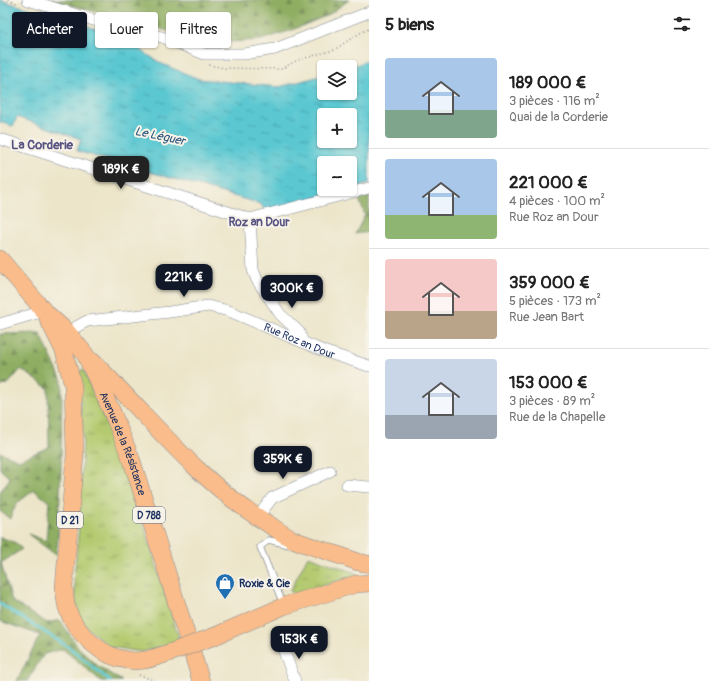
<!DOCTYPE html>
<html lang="fr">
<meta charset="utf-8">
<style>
body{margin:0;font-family:Pangolin,sans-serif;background:#f2f2f2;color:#222;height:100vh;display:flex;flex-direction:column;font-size:15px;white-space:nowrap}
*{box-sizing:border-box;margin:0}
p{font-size:13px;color:#767676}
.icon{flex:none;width:22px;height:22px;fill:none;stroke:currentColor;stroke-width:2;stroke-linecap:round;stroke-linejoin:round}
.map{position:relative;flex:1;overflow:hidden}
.drawer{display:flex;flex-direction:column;background:#fff;width:340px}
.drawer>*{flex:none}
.hud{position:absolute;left:12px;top:12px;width:297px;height:36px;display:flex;gap:8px}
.controls{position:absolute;left:317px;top:60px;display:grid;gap:8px}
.controls a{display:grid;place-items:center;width:40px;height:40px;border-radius:4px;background:#fff;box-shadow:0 1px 3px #0004;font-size:20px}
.price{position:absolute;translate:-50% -34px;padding:0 9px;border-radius:8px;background:#111827;color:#fff;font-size:13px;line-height:26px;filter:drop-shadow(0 1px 2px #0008)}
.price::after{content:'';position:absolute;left:50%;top:24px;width:12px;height:9px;margin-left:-6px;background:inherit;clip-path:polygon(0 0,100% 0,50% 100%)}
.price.current{background:#222;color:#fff}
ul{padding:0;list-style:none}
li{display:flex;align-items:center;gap:12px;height:100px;padding:0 16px}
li+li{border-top:1px solid #e0e0e0}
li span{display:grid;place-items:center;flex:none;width:112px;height:80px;border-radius:4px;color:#555}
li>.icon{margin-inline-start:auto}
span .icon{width:48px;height:48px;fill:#fffc;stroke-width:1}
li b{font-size:17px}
h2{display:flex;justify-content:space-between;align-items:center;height:48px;padding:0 16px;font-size:17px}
.pill{padding:0 14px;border-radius:4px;background:#fff;box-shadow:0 1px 3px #0004;font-size:14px;line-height:36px}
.pill.current{background:#111827;color:#fff}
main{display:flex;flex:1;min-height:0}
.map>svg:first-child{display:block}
.grass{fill:url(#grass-tufts);stroke:#687c66}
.forest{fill:url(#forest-firs);stroke:#556e60}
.water{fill:url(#water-ripples);stroke:#3a7b98;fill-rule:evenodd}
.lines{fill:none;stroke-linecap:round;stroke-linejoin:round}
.stream{stroke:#5ac7d1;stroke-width:3}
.service-casing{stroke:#848a94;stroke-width:7}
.minor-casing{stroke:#848a94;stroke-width:12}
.primary-casing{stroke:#848a94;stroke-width:18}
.path{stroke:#848a94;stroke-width:1.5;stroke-dasharray:1 3;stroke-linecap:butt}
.service{stroke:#fff;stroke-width:5.5}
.minor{stroke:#fff;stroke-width:11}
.primary{stroke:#f9bc8a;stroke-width:17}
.primary-bridge-casing{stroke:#848a94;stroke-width:18;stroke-linecap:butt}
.primary-bridge{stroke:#f9bc8a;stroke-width:17}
.labels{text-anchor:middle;stroke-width:4;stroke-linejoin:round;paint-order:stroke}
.shield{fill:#f7f3e8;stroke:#5d6a87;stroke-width:1}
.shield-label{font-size:10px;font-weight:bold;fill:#1b2f5e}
.street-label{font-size:11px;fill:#1b2f5e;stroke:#f7f3e8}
.poi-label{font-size:11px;font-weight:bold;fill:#1b2f5e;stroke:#f7f3e8;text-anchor:start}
.water-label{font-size:12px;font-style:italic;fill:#2b557b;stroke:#f7f3e8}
.neighbourhood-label{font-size:12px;font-weight:bold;fill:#575382;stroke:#f7f3e8}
.quarter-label{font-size:13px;font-weight:bold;fill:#575382;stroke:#f7f3e8}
</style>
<main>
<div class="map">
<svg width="369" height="681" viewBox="0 0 369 681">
<defs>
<pattern id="grass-tufts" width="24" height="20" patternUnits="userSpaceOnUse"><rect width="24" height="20" fill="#b4ca6f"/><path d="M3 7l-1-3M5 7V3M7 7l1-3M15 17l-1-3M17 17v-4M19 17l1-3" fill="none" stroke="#92a45e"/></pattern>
<pattern id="forest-firs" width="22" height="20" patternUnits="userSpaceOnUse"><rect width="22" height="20" fill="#8fae62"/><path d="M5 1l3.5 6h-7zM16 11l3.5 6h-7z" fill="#748e54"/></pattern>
<pattern id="water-ripples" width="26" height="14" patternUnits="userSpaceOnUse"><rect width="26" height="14" fill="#5ac7d1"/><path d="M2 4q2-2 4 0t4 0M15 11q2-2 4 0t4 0" fill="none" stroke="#4aa2ad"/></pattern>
</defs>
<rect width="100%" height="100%" fill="#f7f3e8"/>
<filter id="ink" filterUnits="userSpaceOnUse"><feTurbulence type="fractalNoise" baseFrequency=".025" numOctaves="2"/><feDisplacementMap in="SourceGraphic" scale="8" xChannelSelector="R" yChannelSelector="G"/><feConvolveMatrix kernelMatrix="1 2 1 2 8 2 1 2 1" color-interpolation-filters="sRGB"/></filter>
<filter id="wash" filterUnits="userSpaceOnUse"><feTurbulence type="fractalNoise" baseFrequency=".012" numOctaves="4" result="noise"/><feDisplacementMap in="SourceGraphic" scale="16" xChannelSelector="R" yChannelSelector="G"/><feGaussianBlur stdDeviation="0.9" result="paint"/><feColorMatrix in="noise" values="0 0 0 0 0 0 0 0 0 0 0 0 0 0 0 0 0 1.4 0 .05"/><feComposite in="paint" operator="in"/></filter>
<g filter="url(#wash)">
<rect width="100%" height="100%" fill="#ece5c9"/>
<path class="grass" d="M83 369 128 474 180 641 142 652 110 647 86 627 76 609 74 578 79 526 83 439 78 373Z
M308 556 356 573 358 575 295 594 290 591Z"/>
<path class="forest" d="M52 0H349L328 15 292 30 261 40 213 43Z
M369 195V232L355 234 365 215 358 197Z
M40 333 62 381 61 470 58 540 56 555 28 534 46 541 49 502 34 490 16 504 10 519 0 511V492L10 478 0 469V452L19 460 49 447 48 388 21 369 9 383 0 387V334Z
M0 537 16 543 22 549 1 563 12 601 47 623 60 620 78 647 98 666 122 681H101L63 649 44 654 27 681H17L40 635 0 621Z"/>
<path class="water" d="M0 0 103 31 123 39 162 64 199 79 279 87 324 75V93H350V68L369 59V184L265 211 261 204 77 151 81 139 17 117 13 126 0 122ZM324 115H350V141H324ZM324 163H350V189H324Z"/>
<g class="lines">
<path class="stream" d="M0 604 70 648 110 681"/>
</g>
</g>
<g filter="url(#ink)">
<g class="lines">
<g class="service-casing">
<path id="service" d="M283 604 260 547 269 540 289 545"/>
</g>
<g class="minor-casing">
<g id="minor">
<path d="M28 0 113 26 162 37 204 54H244L275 49 369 12"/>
<path d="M0 139 250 219"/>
<path d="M250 219 253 270 257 280 280 314 299 332 302 340"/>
<path d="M250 219 369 188"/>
<path d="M0 324 44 311"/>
<path id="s1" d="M67 332 87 321 170 312 208 306 229 311 326 352 369 366"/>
<path d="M347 485 369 487"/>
<path d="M258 517 272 498 330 471"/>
<path d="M282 646 295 681"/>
</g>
</g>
<g class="primary-casing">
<g id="primary">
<path id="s2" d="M0 259 44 311 67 332 85 354 113 414 132 461 201 681"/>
<path d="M48 319 64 351 73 386 75 455 64 587C65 594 65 602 67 608 75 633 102 657 127 660 142 663 156 657 169 653"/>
<path d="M92 361C148 415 195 478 262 520 272 526 282 534 292 539 314 548 337 554 358 562L369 564"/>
<path d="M215 636 284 606 356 584 369 583"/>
</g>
</g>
<path class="path" d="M8 0 19 4
M209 65 224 68 281 69 298 60 334 50 360 33 369 29
M139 675 156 681"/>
<use href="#service" class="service"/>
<use href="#minor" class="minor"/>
<use href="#primary" class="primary"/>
<g class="primary-bridge-casing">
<path id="primary-bridge" d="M169 653 215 636"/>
</g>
<use href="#primary-bridge" class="primary-bridge"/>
</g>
</g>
<defs>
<g id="shop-pin" transform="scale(1)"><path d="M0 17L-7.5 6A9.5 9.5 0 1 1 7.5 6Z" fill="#1f6fb2" stroke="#f7f3e8"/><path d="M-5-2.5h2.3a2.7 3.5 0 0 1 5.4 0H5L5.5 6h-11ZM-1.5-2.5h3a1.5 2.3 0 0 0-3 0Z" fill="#fff"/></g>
</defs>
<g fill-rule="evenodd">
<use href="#shop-pin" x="225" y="583"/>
</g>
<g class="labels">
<g class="shield">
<rect x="133" y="507" width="32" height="16" rx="3"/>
<rect x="57" y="512" width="26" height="16" rx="3"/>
</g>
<g class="shield-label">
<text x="149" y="519">D 788</text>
<text x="70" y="524">D 21</text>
</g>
<g class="street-label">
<text dy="4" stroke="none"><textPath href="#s1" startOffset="243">Rue Roz an Dour</textPath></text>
<text dy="4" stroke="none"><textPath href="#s2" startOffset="225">Avenue de la Résistance</textPath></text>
</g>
<g class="poi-label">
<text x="239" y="587">Roxie &amp; Cie</text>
</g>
<g class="water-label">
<text transform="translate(160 136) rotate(12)" y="4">Le Léguer</text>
</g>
<g class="neighbourhood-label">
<text x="259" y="226">Roz an Dour</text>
</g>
<g class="quarter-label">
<text x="42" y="149">La Corderie</text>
</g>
</g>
</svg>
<div class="controls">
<a><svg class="icon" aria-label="layers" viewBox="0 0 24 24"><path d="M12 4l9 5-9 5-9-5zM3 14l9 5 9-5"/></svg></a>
<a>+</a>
<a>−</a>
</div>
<b class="price current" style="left:121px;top:190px">189K €</b>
<b class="price" style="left:184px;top:298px">221K €</b>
<b class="price" style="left:292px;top:309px">300K €</b>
<b class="price" style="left:283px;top:480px">359K €</b>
<b class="price" style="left:299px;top:660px">153K €</b>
<div class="hud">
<a class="pill current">Acheter</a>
<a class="pill">Louer</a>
<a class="pill">Filtres</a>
</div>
</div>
<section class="drawer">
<h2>5 biens<svg class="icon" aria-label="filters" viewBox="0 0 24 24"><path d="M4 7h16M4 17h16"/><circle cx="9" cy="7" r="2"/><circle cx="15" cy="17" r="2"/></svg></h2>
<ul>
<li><span style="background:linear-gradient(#a9c7e8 65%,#7fa58c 0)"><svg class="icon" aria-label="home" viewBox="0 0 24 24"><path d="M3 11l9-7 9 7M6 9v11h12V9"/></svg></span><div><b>189 000 €</b><p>3 pièces · 116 m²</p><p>Quai de la Corderie</p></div></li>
<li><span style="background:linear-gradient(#a9c7e8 70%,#8fb573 0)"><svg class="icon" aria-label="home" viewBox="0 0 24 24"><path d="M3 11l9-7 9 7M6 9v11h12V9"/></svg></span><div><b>221 000 €</b><p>4 pièces · 100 m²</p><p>Rue Roz an Dour</p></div></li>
<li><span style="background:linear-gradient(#f6c9c9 65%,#b9a48a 0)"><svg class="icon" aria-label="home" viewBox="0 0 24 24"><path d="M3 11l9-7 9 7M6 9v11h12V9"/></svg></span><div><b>359 000 €</b><p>5 pièces · 173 m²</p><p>Rue Jean Bart</p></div></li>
<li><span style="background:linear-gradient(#c9d6e8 70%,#9aa5b1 0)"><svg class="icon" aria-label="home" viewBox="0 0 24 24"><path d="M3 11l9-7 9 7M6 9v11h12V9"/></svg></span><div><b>153 000 €</b><p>3 pièces · 89 m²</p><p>Rue de la Chapelle</p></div></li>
</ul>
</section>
</main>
